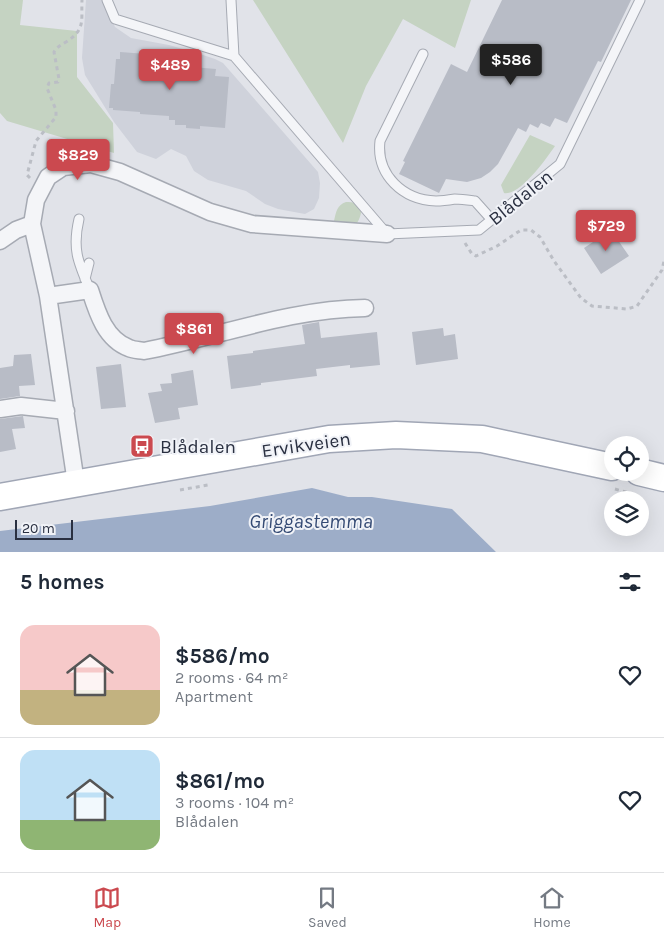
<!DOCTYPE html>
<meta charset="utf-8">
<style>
body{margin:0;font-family:Karla,sans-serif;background:#f6f6f7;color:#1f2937;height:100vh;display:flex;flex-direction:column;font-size:19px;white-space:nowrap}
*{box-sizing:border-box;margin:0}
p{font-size:16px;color:#747a83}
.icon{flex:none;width:28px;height:28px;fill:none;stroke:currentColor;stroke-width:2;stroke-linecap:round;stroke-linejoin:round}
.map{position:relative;height:552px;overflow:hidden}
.details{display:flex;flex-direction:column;background:#fff;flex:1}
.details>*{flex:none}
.buttons{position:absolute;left:604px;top:436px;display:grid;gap:10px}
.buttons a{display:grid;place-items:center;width:45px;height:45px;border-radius:50%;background:#fff;box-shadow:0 5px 20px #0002;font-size:25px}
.scale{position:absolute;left:15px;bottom:12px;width:58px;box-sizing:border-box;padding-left:5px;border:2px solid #2a3041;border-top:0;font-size:14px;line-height:18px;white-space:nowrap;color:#2a3041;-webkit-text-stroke:4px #f0f2f7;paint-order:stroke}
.price{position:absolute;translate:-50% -42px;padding:0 11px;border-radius:5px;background:#cb494f;color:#fff;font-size:16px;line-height:32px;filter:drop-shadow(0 1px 2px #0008)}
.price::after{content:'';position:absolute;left:50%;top:30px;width:15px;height:11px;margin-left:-8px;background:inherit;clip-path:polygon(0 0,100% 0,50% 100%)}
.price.current{background:#222;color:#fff}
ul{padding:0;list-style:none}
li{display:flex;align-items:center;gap:15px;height:125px;padding:0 20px}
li+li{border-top:1px solid #e0e1e3}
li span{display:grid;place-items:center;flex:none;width:140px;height:100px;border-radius:15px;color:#555}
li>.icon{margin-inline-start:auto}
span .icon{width:60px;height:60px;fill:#fffc;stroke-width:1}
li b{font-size:21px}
h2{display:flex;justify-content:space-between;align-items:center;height:60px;padding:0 20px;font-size:21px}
.menu{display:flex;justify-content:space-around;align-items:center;height:70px;border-top:1px solid #e0e1e3;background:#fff;font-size:14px;color:#747a83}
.menu a{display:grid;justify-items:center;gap:2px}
.menu .current{color:#cb494f}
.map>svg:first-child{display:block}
.built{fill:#cfd2db}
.green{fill:#c5d3c2}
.water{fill:#9dadc8}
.building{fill:#b8bcc6}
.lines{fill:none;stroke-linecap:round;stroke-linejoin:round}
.lane-casing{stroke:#a6aab3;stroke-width:11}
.street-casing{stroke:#a6aab3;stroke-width:19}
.primary-casing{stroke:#a0a6b5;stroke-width:29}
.path{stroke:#bbbec5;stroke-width:3;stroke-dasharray:4 4;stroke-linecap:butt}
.lane{stroke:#f4f5f8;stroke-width:9}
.street{stroke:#f4f5f8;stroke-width:16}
.primary{stroke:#fff;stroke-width:26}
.labels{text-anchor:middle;stroke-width:4;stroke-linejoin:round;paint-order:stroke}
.street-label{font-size:19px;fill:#2a3041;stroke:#f0f2f7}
.poi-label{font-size:19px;fill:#2a3041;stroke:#f0f2f7;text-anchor:start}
.water-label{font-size:20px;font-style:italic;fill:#344a74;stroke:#f0f2f7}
</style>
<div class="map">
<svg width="664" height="552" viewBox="0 0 664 552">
<rect width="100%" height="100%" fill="#e1e3e9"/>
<path class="built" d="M86 0H103L115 27 131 38 169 45 203 55 215 59 223 63 318 172 320 183 319 198 314 209 305 214 278 209 265 204 246 191 208 180 194 171 186 156 171 149 156 159 137 152 114 122 85 75 82 58Z"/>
<path class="green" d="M0 0H23L20 25 77 31V77L113 123 114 153 7 121 0 113Z
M253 0H471L455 48 403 19 366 86 343 143Z
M530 135 555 146C546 159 520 196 504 193L501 185Z
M346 202C361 201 365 210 357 223H335L334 221C336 212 337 205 346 202Z"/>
<path class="water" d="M312 488 348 497H372L452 509 496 552H0V531L210 506Z"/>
<path class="building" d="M502 0H631L601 62 598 61 567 123 555 118 550 127 541 123 538 128 530 124 526 132 518 128 498 164 490 172 481 178 467 182 446 179 439 193 399 174 405 162 403 161 451 64 467 72Z
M120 52 160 55V62H169V64L180 66 216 69 215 76 229 77 225 128 200 126V129L186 128V125H175V120H169V116L140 114V112L113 110V108H109L111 84H114L116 59H120Z
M611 230 629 256 601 274 584 248Z
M319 322 321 338 377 332 380 365 350 368V365L316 369 317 376 261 383V385L231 389 227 356 253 353V351L305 344 302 325Z
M443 328 444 336 455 334 458 359 416 365 412 332Z
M31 354 35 385 19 386 20 396 0 399V368L13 366 14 355Z
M121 364 126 407 101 409 96 367Z
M193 370 198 405 178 408 180 419 155 423 148 393 162 391 160 384 172 383 171 374Z
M23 416 25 428 12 429 16 449 0 452V419Z"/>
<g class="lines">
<g class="lane-casing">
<path id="lane" d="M107 0 115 19 234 56 387 234 479 230 560 164 640 0
M231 0 234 56
M423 54 380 141C376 175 403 200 436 201 442 201 449 200 455 199 462 199 468 200 475 201L492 220
M79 219C72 249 78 262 90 290
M85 279 89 263"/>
</g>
<g class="street-casing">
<path id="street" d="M0 241 16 230 32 224
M48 296 90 290C97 312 105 339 129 348 133 350 139 350 144 351 218 337 289 309 365 308
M0 409 21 406 66 411
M76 483 48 296 32 224 36 200 48 177 63 167 91 164 120 172 210 212 252 224 387 234"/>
</g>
<g class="primary-casing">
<path id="primary" d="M639 472 664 478
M0 497 329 439 396 435 482 439 612 467"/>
</g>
<path class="path" d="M30 178 27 175 36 141 56 117V110L47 88 49 83 58 82 59 79 54 52C57 47 61 45 66 42 86 29 81 21 82 0
M465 243 472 254 476 256 497 246 521 230H531L540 237 554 261 581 298 592 306 627 309 637 306 662 270 664 261
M615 489 629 493
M180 490 208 485"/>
<use href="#lane" class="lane"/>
<use href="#street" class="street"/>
<use href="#primary" class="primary"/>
</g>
<defs>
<g id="bus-square" transform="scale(1.25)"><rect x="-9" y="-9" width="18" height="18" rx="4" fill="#cb494f" stroke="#f0f2f7"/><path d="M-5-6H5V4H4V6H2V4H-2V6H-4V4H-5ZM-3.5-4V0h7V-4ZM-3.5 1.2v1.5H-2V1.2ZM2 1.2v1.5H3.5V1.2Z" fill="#fff"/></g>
</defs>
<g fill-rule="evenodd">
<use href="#bus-square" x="142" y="446"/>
</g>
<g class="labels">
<g class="street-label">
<text transform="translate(520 197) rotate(-39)" y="7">Blådalen</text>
<text transform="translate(306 444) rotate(-8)" y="7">Ervikveien</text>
</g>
<g class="poi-label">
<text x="160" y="453">Blådalen</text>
</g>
<g class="water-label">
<text x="311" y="528">Griggastemma</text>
</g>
</g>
</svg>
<div class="buttons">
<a><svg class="icon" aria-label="locate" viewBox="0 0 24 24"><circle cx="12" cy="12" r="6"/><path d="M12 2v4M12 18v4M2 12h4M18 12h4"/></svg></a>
<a><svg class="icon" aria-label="layers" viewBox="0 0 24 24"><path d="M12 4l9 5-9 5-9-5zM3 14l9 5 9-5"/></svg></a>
</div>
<div class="scale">20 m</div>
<b class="price current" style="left:511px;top:86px">$586</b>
<b class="price" style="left:170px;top:91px">$489</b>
<b class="price" style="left:78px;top:181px">$829</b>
<b class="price" style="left:606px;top:252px">$729</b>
<b class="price" style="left:194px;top:355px">$861</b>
</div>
<section class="details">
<h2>5 homes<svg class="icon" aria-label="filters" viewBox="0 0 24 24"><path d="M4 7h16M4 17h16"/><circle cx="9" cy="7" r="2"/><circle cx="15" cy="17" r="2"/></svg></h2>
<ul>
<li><span style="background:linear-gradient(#f6c9c9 65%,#c2b280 0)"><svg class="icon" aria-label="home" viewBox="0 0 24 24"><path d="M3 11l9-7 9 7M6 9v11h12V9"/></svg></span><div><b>$586/mo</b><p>2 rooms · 64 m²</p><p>Apartment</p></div><svg class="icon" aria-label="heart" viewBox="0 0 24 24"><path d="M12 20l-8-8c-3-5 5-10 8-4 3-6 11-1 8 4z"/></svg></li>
<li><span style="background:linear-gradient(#bfe0f5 70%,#8fb573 0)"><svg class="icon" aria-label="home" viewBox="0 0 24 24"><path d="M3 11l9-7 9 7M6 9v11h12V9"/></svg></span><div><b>$861/mo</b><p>3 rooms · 104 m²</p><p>Blådalen</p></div><svg class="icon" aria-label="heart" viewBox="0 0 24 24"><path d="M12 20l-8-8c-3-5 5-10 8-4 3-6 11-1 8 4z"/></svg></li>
</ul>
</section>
<nav class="menu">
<a class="current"><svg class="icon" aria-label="map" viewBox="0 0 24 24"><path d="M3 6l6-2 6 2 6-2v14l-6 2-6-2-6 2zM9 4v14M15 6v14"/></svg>Map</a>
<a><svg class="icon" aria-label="saved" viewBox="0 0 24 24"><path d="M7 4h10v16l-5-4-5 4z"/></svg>Saved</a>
<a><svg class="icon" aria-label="home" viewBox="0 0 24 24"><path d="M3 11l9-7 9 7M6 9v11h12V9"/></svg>Home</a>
</nav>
